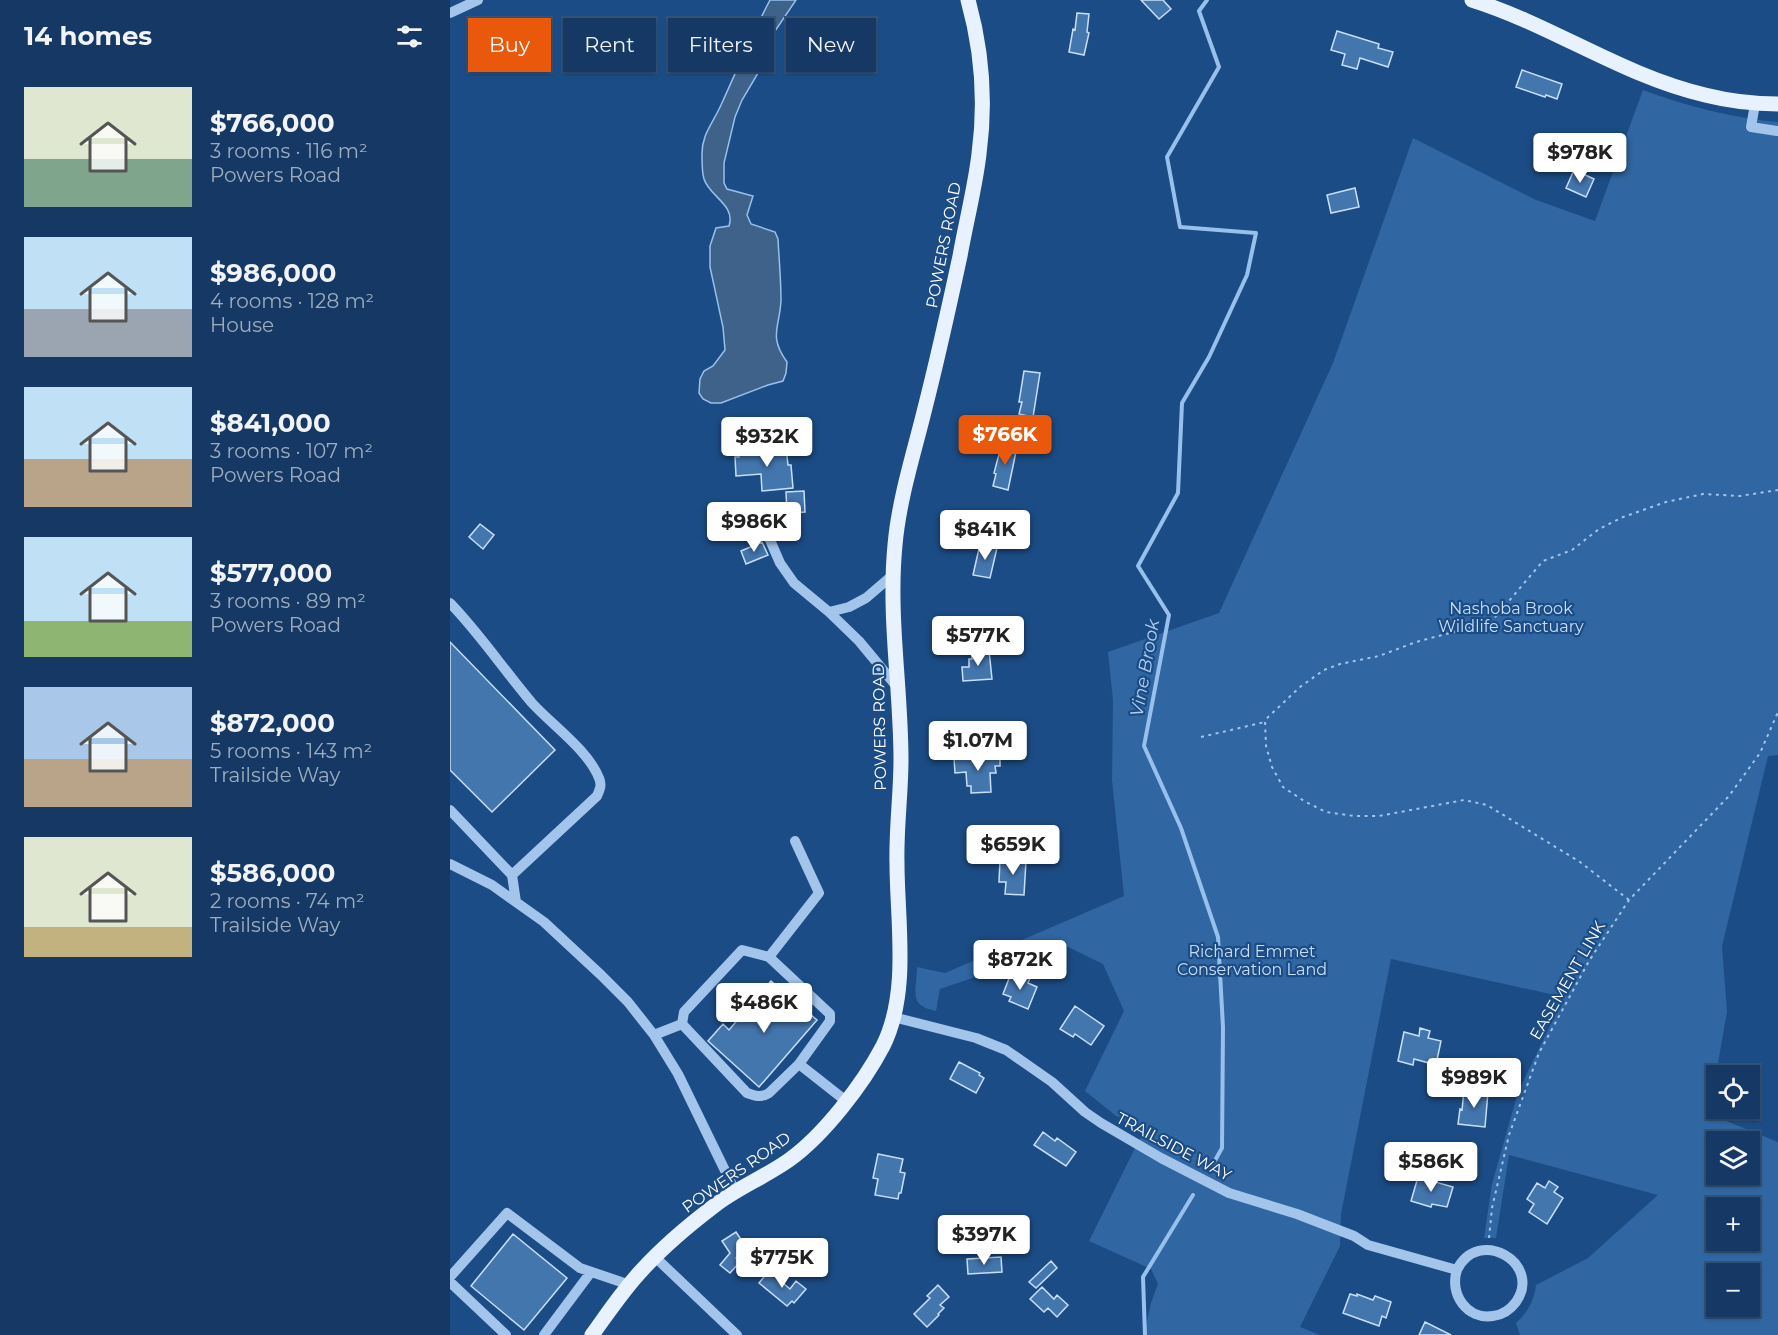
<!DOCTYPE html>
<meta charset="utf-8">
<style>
body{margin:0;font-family:Montserrat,sans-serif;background:#1e406a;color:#f1f3f6;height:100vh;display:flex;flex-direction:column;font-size:22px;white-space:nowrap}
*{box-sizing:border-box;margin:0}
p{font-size:20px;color:#9dacbf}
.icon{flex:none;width:33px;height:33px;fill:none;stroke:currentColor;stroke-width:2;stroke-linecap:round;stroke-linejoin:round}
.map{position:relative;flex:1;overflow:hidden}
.sheet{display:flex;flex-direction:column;background:#153964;width:450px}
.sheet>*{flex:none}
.guide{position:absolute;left:18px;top:18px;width:570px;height:54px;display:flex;gap:12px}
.controls{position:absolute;left:1256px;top:1065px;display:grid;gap:12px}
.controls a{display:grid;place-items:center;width:54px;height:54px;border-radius:0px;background:#153964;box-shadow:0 2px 4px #0004,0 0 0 2px #345378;font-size:30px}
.price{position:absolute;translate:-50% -51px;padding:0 14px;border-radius:6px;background:#fff;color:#222;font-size:20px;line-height:39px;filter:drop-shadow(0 2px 3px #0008)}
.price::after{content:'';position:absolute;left:50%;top:36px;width:18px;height:14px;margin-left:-9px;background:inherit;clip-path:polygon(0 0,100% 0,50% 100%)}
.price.on{background:#ea580c;color:#fff}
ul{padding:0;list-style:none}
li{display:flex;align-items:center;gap:18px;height:150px;padding:0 24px}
li span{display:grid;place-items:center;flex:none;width:168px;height:120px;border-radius:0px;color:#555}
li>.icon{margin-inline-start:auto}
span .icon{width:72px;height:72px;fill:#fffc;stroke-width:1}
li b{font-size:26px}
h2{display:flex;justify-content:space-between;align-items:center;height:72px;padding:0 24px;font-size:26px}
.chip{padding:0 21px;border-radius:0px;background:#153964;box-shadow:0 2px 4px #0004,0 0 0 2px #345378;font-size:21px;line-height:54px}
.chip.on{background:#ea580c;color:#fff}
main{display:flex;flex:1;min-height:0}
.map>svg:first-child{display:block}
.green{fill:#3066a2;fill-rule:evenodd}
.water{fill:#3f628b;stroke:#97c0ed;stroke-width:1.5}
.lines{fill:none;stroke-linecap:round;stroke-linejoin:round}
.stream{stroke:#97c0ed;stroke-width:4}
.building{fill:#4476ae;stroke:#c8dff8;stroke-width:1.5}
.path{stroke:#a3c5eb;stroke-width:2;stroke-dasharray:3 4.5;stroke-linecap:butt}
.minor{stroke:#a3c5eb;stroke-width:10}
.major{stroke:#e8f1fe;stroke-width:15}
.labels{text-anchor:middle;stroke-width:4.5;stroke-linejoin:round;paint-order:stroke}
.street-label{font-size:16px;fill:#fff;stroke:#1c4c85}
.park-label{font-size:16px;fill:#c8dff8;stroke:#1c4c85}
.water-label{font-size:18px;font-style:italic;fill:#afcff2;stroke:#1c4c85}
</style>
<main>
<section class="sheet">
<h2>14 homes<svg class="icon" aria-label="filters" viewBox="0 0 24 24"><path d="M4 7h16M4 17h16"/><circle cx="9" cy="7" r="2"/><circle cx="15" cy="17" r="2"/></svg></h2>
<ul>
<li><span style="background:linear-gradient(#dfe7d0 60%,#7fa58c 0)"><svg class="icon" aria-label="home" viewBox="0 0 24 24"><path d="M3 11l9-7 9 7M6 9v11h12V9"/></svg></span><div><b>$766,000</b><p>3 rooms · 116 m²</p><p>Powers Road</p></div></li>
<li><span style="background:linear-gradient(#bfe0f5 60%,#9aa5b1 0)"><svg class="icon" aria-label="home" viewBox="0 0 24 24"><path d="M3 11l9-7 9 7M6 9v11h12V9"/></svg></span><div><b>$986,000</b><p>4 rooms · 128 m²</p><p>House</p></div></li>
<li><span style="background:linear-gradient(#bfe0f5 60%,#b9a48a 0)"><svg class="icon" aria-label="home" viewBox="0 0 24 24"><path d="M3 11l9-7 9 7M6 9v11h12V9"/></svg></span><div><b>$841,000</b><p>3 rooms · 107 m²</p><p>Powers Road</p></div></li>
<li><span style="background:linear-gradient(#bfe0f5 70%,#8fb573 0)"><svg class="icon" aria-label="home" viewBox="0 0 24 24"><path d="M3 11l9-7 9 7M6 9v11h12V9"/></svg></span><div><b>$577,000</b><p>3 rooms · 89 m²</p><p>Powers Road</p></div></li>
<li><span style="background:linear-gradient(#a9c7e8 60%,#b9a48a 0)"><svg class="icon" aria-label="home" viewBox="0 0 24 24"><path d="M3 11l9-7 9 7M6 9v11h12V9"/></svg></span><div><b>$872,000</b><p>5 rooms · 143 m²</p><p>Trailside Way</p></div></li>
<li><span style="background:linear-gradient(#dfe7d0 75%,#c2b280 0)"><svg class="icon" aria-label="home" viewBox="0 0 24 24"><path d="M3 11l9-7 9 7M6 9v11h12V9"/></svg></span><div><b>$586,000</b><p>2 rooms · 74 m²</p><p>Trailside Way</p></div></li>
</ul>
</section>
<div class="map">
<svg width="1328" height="1335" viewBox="0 0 1328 1335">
<rect width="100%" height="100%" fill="#1c4c85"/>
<path class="green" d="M1193 90C1236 106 1282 118 1328 122V755L1318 756 1272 946 1277 1012 1259 1114 1328 1142V1335H1070L1066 1323C1078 1312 1084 1301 1086 1285L1138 1258 1208 1195 1059 1155 1046 1238H1034L1042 1184 1068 1092 1114 997 941 959 891 1214 890 1246 850 1327 870 1335H694L701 1303 708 1284 701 1269 639 1241 693 1132 665 1115 635 1091 674 1011 653 964 616 946 490 989 486 1011C457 1005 467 991 467 967L495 973 674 896 662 780 663 700 658 652 769 613 883 363 963 138 1086 200 1145 221ZM1266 1142H1299V1174H1266ZM1266 1208H1299V1240H1266ZM1266 1274H1299V1306H1266Z"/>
<path class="water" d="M320 0H346L325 31 314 63 292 100 285 117 274 163V183L277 189 303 196 297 215 301 224 325 232 328 239C329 259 331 280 331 300 330 327 318 336 337 362L336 373 333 381 318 385 271 403H261L253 399 249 393 250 379 254 371 263 366 275 350 273 327 260 267V246L266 228 279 226C286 205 259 196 254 179 252 173 252 163 252 156 251 135 263 123 271 105 287 70 302 34 320 0Z"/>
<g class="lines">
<path class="stream" d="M757 0 749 11 769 67 717 157 730 227 806 233 797 275 759 357 732 403 728 493 688 566 719 615 694 746 731 828 768 937 773 1027 772 1148 763 1164
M695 1335 693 1277 743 1195"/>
</g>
<path class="building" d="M691 0H713L721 9 709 19Z
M627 13 639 14 637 32 639 33 634 55 619 52 623 29 625 30Z
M887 31 929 44 928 48 943 52 938 67 910 58 907 69 892 65 895 54 881 50Z
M1072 70 1112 84 1107 99 1096 95 1095 97 1066 87Z
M1124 170 1144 179 1136 197 1116 188Z
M905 188 909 207 881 213 877 195Z
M574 371 590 373 583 417 569 414 572 402H569Z
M552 443 567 447 558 490 543 486 546 474 544 473Z
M336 447 338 465H341L343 488 312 491 311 474 286 476 285 457H289L288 452Z
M354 491 355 512 337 513 336 492Z
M30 524 44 535 33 549 19 537Z
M312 542 318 555 296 564 291 551Z
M530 544 547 548 540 578 523 575Z
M0 642 105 750 42 812 0 770Z
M539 650 542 679 513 681 512 667H519V659H522L521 651Z
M550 756V766H545L546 773H540L541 792 521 793V786H517L516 772 505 773 504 758Z
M550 860 576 861 574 895 555 894 556 882H549Z
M572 973 581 976 578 983 587 987 578 1009 559 1001 561 997 553 994 560 976 569 979Z
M321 981 367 1020 309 1087 258 1041 273 1024 279 1030Z
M625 1006 654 1026 641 1045 625 1034 623 1037 610 1029Z
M970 1028 980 1031 978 1038 991 1041 987 1060 980 1059 979 1063 964 1059 963 1065 948 1061 954 1032 969 1036Z
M509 1062 530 1073 529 1075 534 1078 526 1093 500 1079Z
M1014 1090 1038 1092 1035 1127 1008 1124 1010 1109 1012 1110Z
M593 1132 605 1141 607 1138 626 1152 616 1166 584 1145Z
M428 1154 453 1159 450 1172 455 1173 451 1193H449L448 1199 425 1195 428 1179 423 1178Z
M968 1177 1003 1187 997 1207 982 1204 981 1207 961 1201Z
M1099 1181 1108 1187 1104 1192 1113 1198 1097 1224 1079 1212 1084 1204 1077 1199 1087 1183 1095 1188Z
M286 1232 298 1250 286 1258 289 1263 280 1273 270 1265 280 1253 272 1241Z
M63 1234 117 1278 74 1330 21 1286Z
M551 1257 552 1272 518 1274 517 1259Z
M601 1261 607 1268 586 1288 579 1282Z
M319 1271 340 1289 346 1281 356 1289 344 1303 342 1301 337 1306 309 1283Z
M488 1285 499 1297 490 1305 494 1308 488 1314 489 1315 477 1327 464 1314 480 1298 477 1296Z
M592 1287 604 1299 607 1295 618 1305 607 1317 598 1308 594 1312 580 1299Z
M900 1294 907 1296V1294L923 1300 925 1296 941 1302 936 1318 932 1316 929 1326 893 1313Z
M975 1322 1001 1335H969Z"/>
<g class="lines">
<path class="path" d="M751 737 815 722
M1179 900 1130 862 1037 805 1014 800 929 816H904L876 812 854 801 833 787 822 767 816 746 815 720 850 687 874 670 890 664 929 656 966 642 1041 622 1093 561 1122 550 1149 529 1173 517 1216 502 1253 494 1290 496 1328 490
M1039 1238 1042 1208 1059 1135 1089 1053 1139 961 1179 900 1279 796 1310 753 1328 712"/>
<path class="minor" d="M0 13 28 0
M1305 104 1301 127 1327 131
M304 515 320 540 330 563 344 583 379 612
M444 574 416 598 399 607 379 612 409 641 448 688
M0 603C30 634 54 670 82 703 102 725 138 750 149 778 152 785 150 789 147 796L62 875
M0 810 62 875 66 902
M345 841 369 893 319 957 380 1014V1021L349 1064 396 1101
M0 864 42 885 94 922 151 975 178 1002 204 1035 228 1074 285 1191
M443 1017 526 1038 556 1050 602 1082 635 1112 651 1123 711 1158 779 1193 847 1214 904 1236 918 1245 1007 1270C1028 1226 1093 1263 1066 1302 1060 1310 1053 1315 1043 1316 1017 1320 999 1294 1007 1270
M232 1024 234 1012 292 950 319 957
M204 1035 232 1024 297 1093C305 1096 311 1098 319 1093L349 1064
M205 1257 287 1335
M0 1277 57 1213 130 1268 180 1285
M0 1282 56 1335
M94 1335 141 1272"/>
<path class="major" d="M1022 0C1102 25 1173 76 1255 95 1279 101 1304 104 1328 104
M142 1335C158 1313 173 1290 192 1270 213 1247 239 1225 264 1206 287 1188 315 1177 339 1160 374 1135 413 1084 433 1046 460 992 447 921 447 863 446 829 451 794 451 760 451 688 438 617 445 545 449 499 464 453 475 408 488 357 499 307 510 256 516 222 525 188 529 154 536 102 532 50 518 0"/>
</g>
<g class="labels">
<g class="street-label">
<text transform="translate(493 245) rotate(-79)" y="6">POWERS ROAD</text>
<text transform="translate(429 727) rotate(-91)" y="6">POWERS ROAD</text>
<text transform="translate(1117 980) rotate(-60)" y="6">EASEMENT LINK</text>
<text transform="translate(724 1146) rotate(28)" y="6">TRAILSIDE WAY</text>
<text transform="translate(286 1172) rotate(-35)" y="6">POWERS ROAD</text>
</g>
<g class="park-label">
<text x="1061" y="614">Nashoba Brook<tspan x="1061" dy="18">Wildlife Sanctuary</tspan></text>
<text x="802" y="957">Richard Emmet<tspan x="802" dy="18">Conservation Land</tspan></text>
</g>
<g class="water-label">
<text transform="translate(695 668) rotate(-80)" y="6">Vine Brook</text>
</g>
</g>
</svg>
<div class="controls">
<a><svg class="icon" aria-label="locate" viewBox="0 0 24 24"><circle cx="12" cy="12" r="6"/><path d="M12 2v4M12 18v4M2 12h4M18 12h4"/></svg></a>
<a><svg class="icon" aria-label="layers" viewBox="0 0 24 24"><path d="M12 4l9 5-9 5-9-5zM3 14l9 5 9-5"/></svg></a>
<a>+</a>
<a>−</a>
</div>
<b class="price" style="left:1130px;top:184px">$978K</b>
<b class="price on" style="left:555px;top:466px">$766K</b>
<b class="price" style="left:317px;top:468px">$932K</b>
<b class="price" style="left:304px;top:553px">$986K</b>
<b class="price" style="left:535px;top:561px">$841K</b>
<b class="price" style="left:528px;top:667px">$577K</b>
<b class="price" style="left:528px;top:772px">$1.07M</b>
<b class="price" style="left:563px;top:876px">$659K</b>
<b class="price" style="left:570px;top:991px">$872K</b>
<b class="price" style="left:314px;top:1034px">$486K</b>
<b class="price" style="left:1024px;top:1109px">$989K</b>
<b class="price" style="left:981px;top:1193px">$586K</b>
<b class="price" style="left:534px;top:1266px">$397K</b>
<b class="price" style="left:332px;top:1289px">$775K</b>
<div class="guide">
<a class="chip on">Buy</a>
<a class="chip">Rent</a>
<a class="chip">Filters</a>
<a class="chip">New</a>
</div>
</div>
</main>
